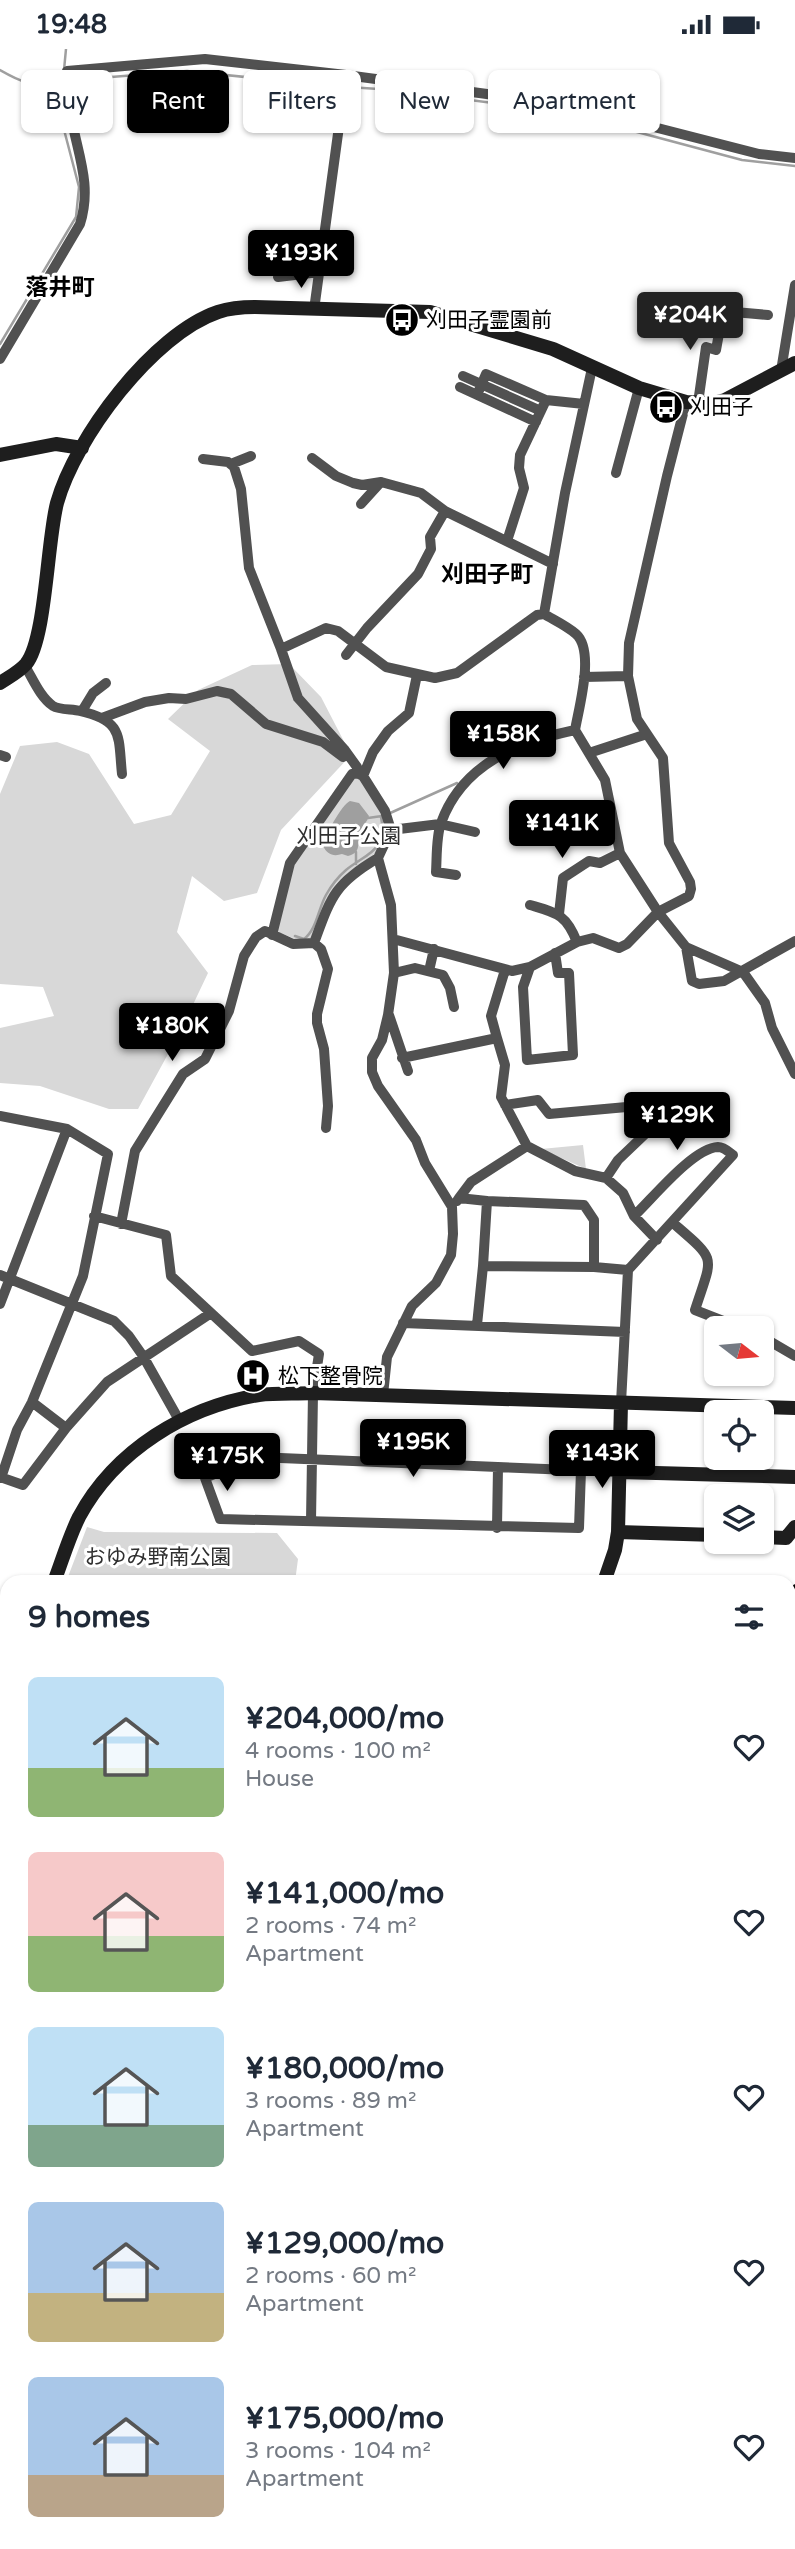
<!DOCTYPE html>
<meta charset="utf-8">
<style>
body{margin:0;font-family:"Varela Round","Noto Sans JP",sans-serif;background:#f6f6f7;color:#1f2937;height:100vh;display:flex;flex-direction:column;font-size:26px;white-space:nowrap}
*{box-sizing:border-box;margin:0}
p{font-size:23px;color:#747a83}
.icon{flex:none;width:38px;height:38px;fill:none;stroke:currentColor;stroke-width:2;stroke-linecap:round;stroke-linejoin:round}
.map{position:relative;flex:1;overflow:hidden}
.drawer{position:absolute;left:0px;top:1526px;width:796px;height:975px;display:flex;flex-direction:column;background:#fff;border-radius:21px 21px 0 0;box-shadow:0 2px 5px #0004}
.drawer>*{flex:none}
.guide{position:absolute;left:21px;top:21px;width:754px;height:63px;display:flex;gap:14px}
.needle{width:46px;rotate:106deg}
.buttons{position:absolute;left:704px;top:1267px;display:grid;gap:14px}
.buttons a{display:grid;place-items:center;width:70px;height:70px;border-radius:10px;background:#fff;box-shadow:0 2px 5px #0004;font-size:35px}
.price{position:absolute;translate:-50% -60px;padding:0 16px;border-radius:7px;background:#000;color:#fff;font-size:23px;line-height:46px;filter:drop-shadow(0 2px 4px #0008)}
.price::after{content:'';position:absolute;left:50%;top:42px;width:21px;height:16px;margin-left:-10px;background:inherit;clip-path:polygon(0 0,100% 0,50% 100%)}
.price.current{background:#222;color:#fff}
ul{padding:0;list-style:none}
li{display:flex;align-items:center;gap:21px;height:175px;padding:0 28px}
li span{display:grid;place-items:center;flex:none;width:196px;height:140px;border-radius:10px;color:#555}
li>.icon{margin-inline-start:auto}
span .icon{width:84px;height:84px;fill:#fffc;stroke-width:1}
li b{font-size:30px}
h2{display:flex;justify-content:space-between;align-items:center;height:84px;padding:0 28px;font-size:30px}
.tag{padding:0 24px;border-radius:10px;background:#fff;box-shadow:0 2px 5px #0004;font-size:24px;line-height:63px}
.tag.current{background:#000;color:#fff}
.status{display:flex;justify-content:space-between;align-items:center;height:49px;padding:0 35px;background:#fff;direction:ltr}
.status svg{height:19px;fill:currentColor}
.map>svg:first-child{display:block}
.green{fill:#d8d8d8}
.water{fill:#9f9f9f}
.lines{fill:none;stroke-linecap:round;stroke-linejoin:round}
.stream{stroke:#9f9f9f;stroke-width:2.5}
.street{stroke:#515151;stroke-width:10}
.secondary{stroke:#1e1e1e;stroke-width:14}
.rail-casing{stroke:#000;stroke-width:5}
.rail{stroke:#fff;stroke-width:2.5;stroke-dasharray:8;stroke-linecap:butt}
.labels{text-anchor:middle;stroke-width:6;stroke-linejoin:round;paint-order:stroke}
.poi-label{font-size:21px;fill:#000;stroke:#fff;text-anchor:start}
.park-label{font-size:21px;fill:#2f2f2f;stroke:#fff}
.neighbourhood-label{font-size:23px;font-weight:bold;fill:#000;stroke:#fff}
</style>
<div class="status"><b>19:48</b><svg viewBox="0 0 49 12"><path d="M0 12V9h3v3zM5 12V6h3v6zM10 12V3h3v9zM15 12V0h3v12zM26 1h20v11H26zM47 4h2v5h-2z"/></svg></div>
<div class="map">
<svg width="795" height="2500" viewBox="0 0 795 2500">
<rect width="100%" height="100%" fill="#fff"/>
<path class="green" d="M289 615 321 648 351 706 281 781 257 844 224 852 192 827 177 883 208 924 180 983 138 1060H109L40 1037 0 1034V979L54 967 43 938 0 935V745L20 697 57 693 89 705 134 775 171 766 210 702 168 670 198 641 252 616Z
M353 728 360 729 385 768 387 786 371 810 350 822 336 835 310 891 300 892 276 882 293 815Z
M583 1096 586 1120 541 1100Z
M87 1478 104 1483 277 1484 298 1510 295 1533H66Z
M7 1688V1729L0 1727V1706Z"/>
<path class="water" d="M350 752 359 754 369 767C367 774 362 776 360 783 356 794 363 803 348 807L342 805C333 808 327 805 323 797 324 788 342 755 350 752Z"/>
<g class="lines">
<path class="stream" d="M0 21C21 33 29 37 53 31
M64 21 66 0
M73 31 187 22 342 38
M348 38 394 41 562 63 742 111 795 117
M0 295 76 168 79 138 62 73V35
M388 765 457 734
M368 769 382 767
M356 803V815
M295 887 304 890C317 880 318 860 326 846 331 837 338 828 346 821 367 804 388 802 381 768"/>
<path class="street" d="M54 31 69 32
M278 228 319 223
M314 261 346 26
M0 310 80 175C93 134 76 102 70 61 68 48 70 35 67 22L205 10 346 26 568 56 759 105 795 109
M781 322 795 236
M463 327 541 362
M460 338 536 373
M477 346 486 325 546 351
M698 354 706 298 716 301 723 262 768 266
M312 409 336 427 353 434 362 436 381 433 421 444 445 462 553 515
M203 410 228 413 234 418 241 440 249 519 281 600 298 649 344 700 357 718V724
M231 415 251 407
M616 424 639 339
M361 455 381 433
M507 492 524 439 519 419 520 406 546 351 584 355
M544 565 565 444 592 319
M281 600 326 579 338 582 386 618 435 629 457 624 537 566 544 565C554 571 567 577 576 585 595 602 579 658 575 681L605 731 620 804 658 863 686 898 743 923 765 954 772 979 795 1025
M346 606 367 579 418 525 431 500 430 488 445 462
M25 617C33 630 40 648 53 657 60 661 72 660 80 662 124 672 118 687 122 725
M584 628 628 627
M82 662 93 644 106 634
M102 669 145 653 169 649 186 650 217 642 231 645 266 675 323 693 343 708
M589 704 647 685
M0 706 6 708
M363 727 373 703 388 682 409 664 417 626
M391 781 440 775 475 783
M456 826 436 823C437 808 436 788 441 774 462 715 518 693 575 681
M530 856C557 864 566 865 577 893
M559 865 563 829 589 812 600 814 620 804
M272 886 290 814 352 725 357 724 363 727 385 762 391 781 378 809 391 856 394 924 388 966 382 991 372 1009V1023L378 1037 416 1091 425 1114 452 1158 453 1185 451 1206 436 1234 412 1257 387 1308 383 1346
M393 890 512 922 530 918 577 893 593 889 619 899 627 895 658 863 689 847 691 840 690 833 669 794 663 709 637 670 628 627 629 594 667 427 686 353
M314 894 321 900 328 920 317 965V974L324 1000 328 1057 326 1079
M686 898 692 932 699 935 724 932 795 892
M530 918 523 938 527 1011 573 1006 569 924H558L555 904
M429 922 434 900
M394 924 415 919 443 926 450 939 454 958
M389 966 408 1022
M497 989 505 1016 501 1048 527 1097
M402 1009 497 989 491 967 505 921
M505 1056 538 1051 549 1065 660 1055 663 1068 618 1111 606 1129
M0 1067 67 1080 108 1105 83 1227 32 1353 17 1381 1 1429
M459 1149 471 1133 527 1097 575 1122 606 1129 623 1144 634 1167 657 1191
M457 1152 459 1149 487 1152 483 1217
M487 1152 584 1156 594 1171V1218
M94 1167 166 1186 171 1227 252 1302 299 1292 319 1305 313 1344 311 1472
M673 1174C718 1213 713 1205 695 1261L741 1279
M121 1175 135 1102 183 1025 205 1010 229 962 244 907 256 888 265 882 293 895 314 894C331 848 334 835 378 809
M628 1221 733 1106C729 1103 724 1098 718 1098 693 1099 653 1149 634 1167
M0 1226 114 1272 129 1287 143 1307 179 1371
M0 1255 67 1080
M403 1274 625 1283
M477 1276 483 1217 594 1218 628 1221 621 1354
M761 1287 795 1307
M32 1353 66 1379
M581 1421 579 1479 220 1470 205 1429 256 1408 620 1423
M0 1428 23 1436 66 1379 107 1333 211 1264
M497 1479 498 1418
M789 1617 795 1610
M0 1883 7 1864
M789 1903 795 1894
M0 1960H7
M0 1987H7
M0 2038 7 2040
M790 2044 795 2000
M0 2085 7 2087
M789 2118 795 2119
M0 2218 7 2199
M0 2263 7 2265
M789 2322 795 2316
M0 2394 7 2375
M789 2411 795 2405
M789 2428 795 2429
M207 2494 213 2500
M126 2500 134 2494
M237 2500 243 2494
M328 2500 334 2494
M421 2500 427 2494
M623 2500 629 2494
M707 2500 712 2494"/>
<path class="secondary" d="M0 406 56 395 82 399
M0 634C9 628 19 623 26 615 46 591 47 492 57 454 75 389 153 285 218 263 230 259 242 258 255 258L430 263 553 300 639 339 686 353 713 354 725 351 795 314
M620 1423 795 1428
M618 1483 716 1486
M761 1488 786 1489 795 1478
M54 1533C62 1512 69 1488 79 1468 115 1401 186 1358 259 1346 277 1344 295 1345 313 1344L795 1359
M604 1533 615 1501 618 1483 621 1354
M0 1676 7 1657
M0 1735 7 1737
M0 2054 7 2056
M0 2068 7 2069
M789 2133 795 2134
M789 2153 795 2154
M789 2164 795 2165
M789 2184 795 2185
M789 2219 795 2213
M527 2500 532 2494"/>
<g class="rail-casing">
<path id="rail" d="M789 1546 795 1538
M0 1977H7"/>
</g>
<use href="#rail" class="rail"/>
</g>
<defs>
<g id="bus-disc" transform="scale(1.75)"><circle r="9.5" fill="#000" stroke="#fff"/><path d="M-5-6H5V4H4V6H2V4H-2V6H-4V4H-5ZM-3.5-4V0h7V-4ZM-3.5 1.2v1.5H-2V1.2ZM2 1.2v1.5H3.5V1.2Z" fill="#fff"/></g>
<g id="hospital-disc" transform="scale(1.75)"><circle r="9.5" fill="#000" stroke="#fff"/><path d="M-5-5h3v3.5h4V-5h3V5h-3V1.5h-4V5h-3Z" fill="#fff"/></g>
</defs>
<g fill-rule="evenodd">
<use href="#bus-disc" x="402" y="271"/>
<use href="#bus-disc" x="666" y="358"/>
<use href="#hospital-disc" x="253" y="1327"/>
</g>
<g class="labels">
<g class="poi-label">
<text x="426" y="278">刈田子霊園前</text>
<text x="690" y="365">刈田子</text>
<text x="278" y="1334">松下整骨院</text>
</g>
<g class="park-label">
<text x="349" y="794">刈田子公園</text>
<text x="158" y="1515">おゆみ野南公園</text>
</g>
<g class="neighbourhood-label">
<text x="60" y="246">落井町</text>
<text x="487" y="533">刈田子町</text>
</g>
</g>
</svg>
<div class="buttons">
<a><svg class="needle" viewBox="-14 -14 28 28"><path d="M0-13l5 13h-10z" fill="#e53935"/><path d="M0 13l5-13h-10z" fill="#747a83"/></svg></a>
<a><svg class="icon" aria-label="locate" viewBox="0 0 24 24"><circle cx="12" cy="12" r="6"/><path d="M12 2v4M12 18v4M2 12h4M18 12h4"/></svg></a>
<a><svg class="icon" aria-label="layers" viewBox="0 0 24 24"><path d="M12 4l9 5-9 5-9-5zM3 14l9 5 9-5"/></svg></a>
</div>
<b class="price" style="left:301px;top:241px">¥193K</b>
<b class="price current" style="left:690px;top:303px">¥204K</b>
<b class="price" style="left:503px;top:722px">¥158K</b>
<b class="price" style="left:562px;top:811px">¥141K</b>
<b class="price" style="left:172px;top:1014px">¥180K</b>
<b class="price" style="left:677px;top:1103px">¥129K</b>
<b class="price" style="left:413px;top:1430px">¥195K</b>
<b class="price" style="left:602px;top:1441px">¥143K</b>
<b class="price" style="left:227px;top:1444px">¥175K</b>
<div class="guide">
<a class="tag">Buy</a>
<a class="tag current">Rent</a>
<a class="tag">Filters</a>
<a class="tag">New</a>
<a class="tag">Apartment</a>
</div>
<section class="drawer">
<h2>9 homes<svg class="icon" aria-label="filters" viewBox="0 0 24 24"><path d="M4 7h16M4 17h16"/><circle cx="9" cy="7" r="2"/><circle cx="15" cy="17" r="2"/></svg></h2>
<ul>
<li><span style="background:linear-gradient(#bfe0f5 65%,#8fb573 0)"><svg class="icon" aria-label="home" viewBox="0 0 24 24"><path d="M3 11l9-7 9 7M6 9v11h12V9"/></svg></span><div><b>¥204,000/mo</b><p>4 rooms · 100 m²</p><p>House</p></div><svg class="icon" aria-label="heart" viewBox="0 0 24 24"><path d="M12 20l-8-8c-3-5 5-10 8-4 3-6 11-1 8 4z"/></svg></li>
<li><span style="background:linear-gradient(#f6c9c9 60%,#8fb573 0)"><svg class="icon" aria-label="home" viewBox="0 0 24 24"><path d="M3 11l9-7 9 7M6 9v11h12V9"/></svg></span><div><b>¥141,000/mo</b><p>2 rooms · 74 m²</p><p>Apartment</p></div><svg class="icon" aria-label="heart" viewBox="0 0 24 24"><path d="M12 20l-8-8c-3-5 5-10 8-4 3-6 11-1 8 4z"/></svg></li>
<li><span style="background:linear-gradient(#bfe0f5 70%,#7fa58c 0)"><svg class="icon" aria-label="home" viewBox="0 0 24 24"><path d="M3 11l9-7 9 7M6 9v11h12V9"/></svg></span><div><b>¥180,000/mo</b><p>3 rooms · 89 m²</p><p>Apartment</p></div><svg class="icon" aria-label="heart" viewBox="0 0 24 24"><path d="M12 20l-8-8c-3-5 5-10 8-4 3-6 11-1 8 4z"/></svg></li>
<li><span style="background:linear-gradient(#a9c7e8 65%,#c2b280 0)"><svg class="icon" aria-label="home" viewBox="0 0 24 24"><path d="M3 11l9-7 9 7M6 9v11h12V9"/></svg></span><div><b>¥129,000/mo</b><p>2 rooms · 60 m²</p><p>Apartment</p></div><svg class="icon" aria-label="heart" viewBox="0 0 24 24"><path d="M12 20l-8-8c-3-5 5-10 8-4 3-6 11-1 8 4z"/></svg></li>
<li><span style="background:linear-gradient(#a9c7e8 70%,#b9a48a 0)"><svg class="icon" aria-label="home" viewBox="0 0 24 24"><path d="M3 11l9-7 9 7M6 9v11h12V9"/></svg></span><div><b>¥175,000/mo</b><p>3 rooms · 104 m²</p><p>Apartment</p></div><svg class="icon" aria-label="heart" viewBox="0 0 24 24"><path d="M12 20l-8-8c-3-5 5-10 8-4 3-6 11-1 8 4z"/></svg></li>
</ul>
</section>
</div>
